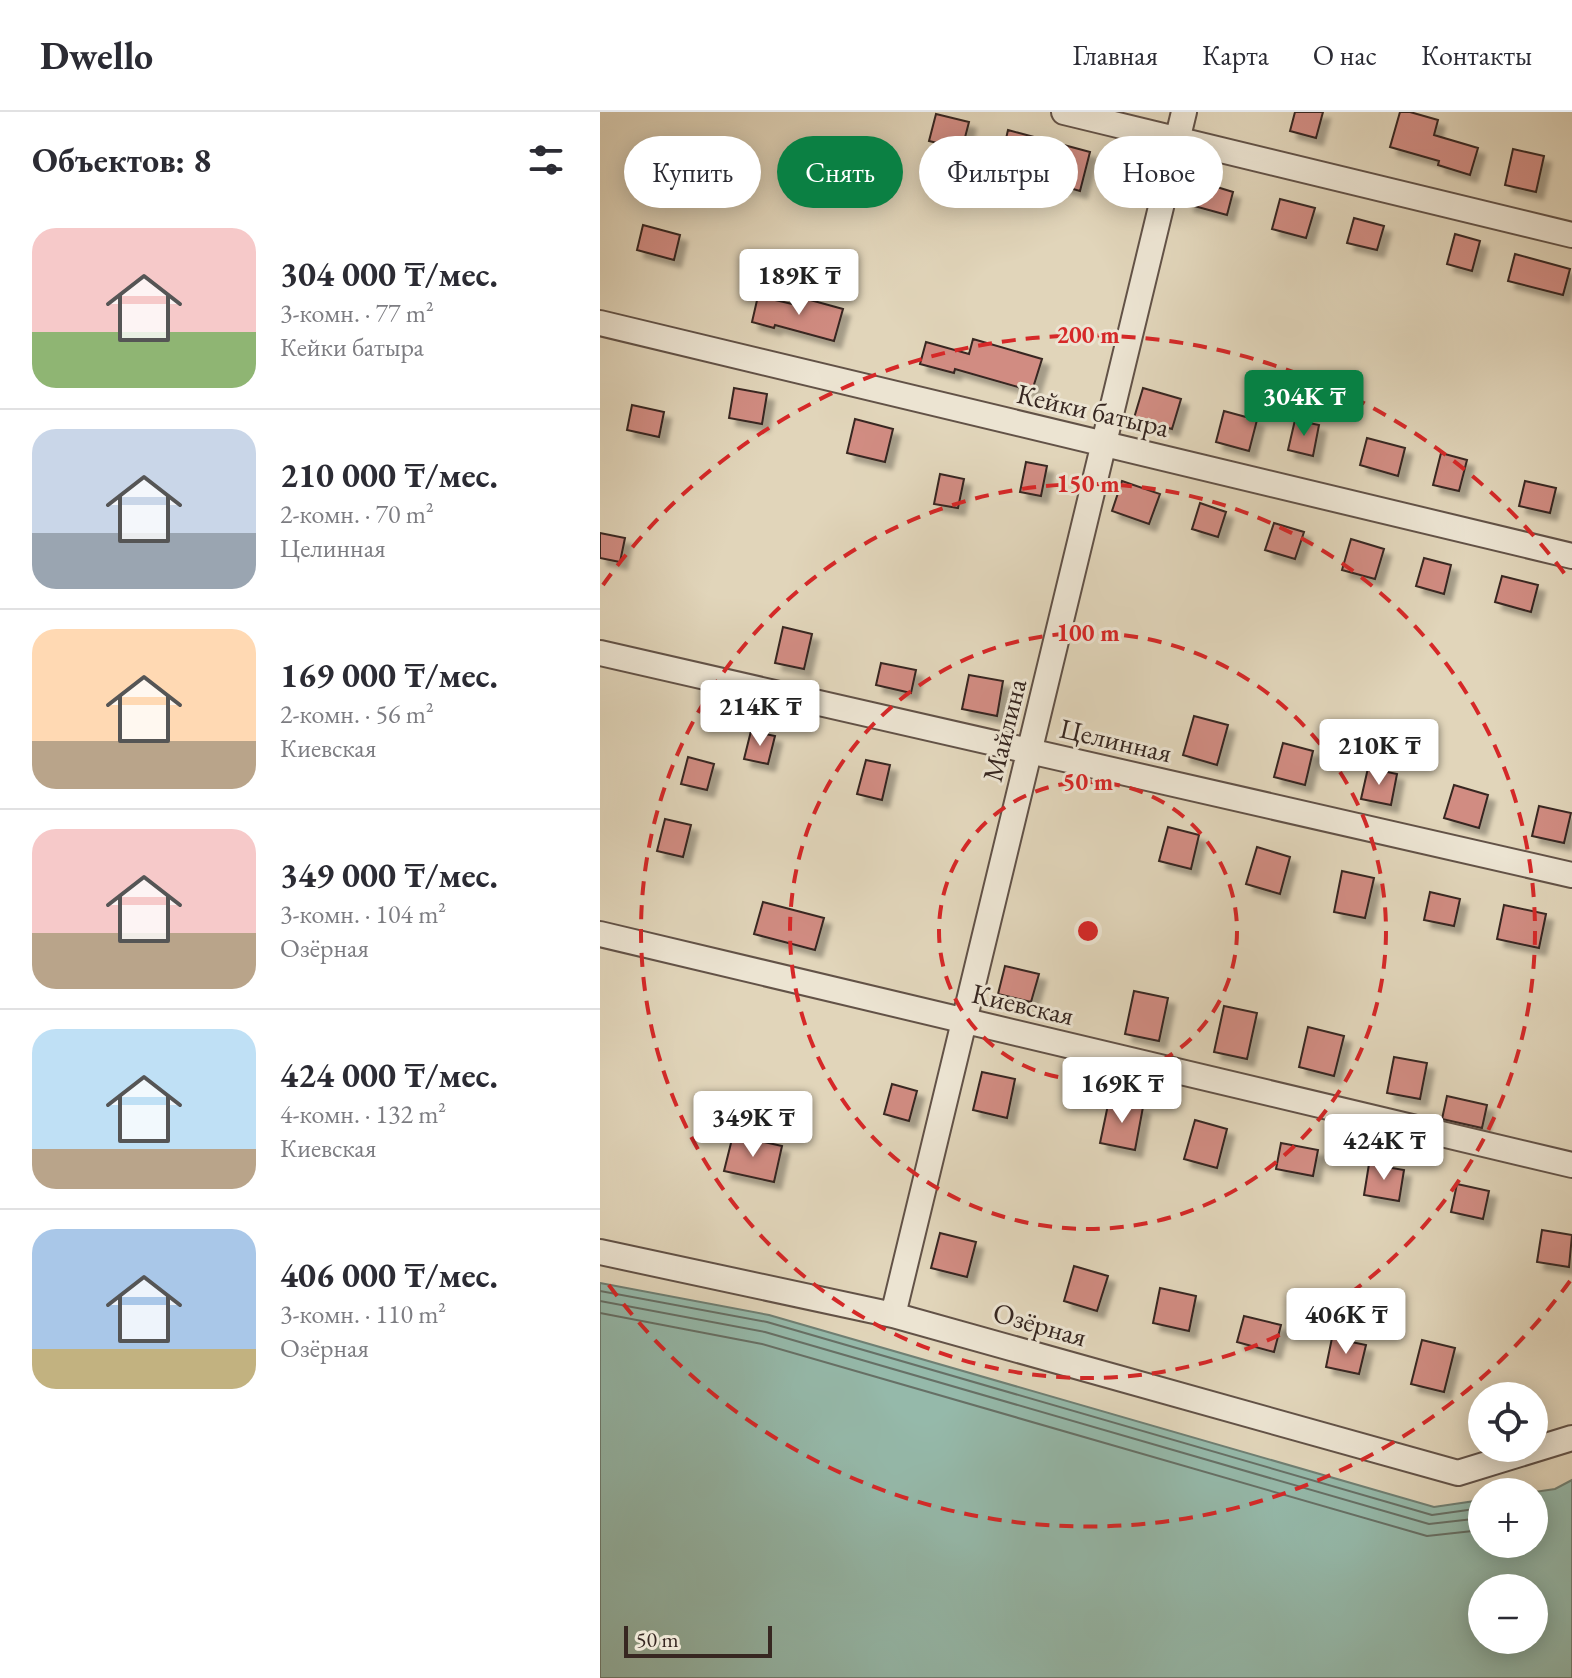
<!DOCTYPE html>
<html lang="ru">
<meta charset="utf-8">
<style>
body{margin:0;font-family:"EB Garamond",serif;background:#f7f7f7;color:#2b2b33;height:100vh;display:flex;flex-direction:column;font-size:30px;white-space:nowrap}
*{box-sizing:border-box;margin:0}
p{font-size:26px;color:#7c7c81}
.icon{flex:none;width:44px;height:44px;fill:none;stroke:currentColor;stroke-width:2;stroke-linecap:round;stroke-linejoin:round}
.map{position:relative;flex:1;overflow:hidden}
.details{display:flex;flex-direction:column;background:#fff;width:600px}
.details>*{flex:none}
.hud{position:absolute;left:24px;top:24px;width:760px;height:72px;display:flex;gap:16px}
.controls{position:absolute;left:868px;top:1270px;display:grid;gap:16px}
.controls a{display:grid;place-items:center;width:80px;height:80px;border-radius:50%;background:#fff;box-shadow:0 4px 20px #0003;font-size:40px}
.scale{position:absolute;left:24px;bottom:20px;width:148px;box-sizing:border-box;padding-left:8px;border:4px solid #372721;border-top:0;font-size:22px;line-height:28px;white-space:nowrap;color:#372721;-webkit-text-stroke:6px #ece4d2;paint-order:stroke}
.price{position:absolute;translate:-50% -68px;padding:0 18px;border-radius:8px;background:#fff;color:#222;font-size:26px;line-height:52px;filter:drop-shadow(0 2px 4px #0008)}
.price::after{content:'';position:absolute;left:50%;top:48px;width:24px;height:18px;margin-left:-12px;background:inherit;clip-path:polygon(0 0,100% 0,50% 100%)}
.price.current{background:#0b8043;color:#fff}
ul{padding:0;list-style:none}
li{display:flex;align-items:center;gap:24px;height:200px;padding:0 32px}
li+li{border-top:2px solid #e1e1e2}
li span{display:grid;place-items:center;flex:none;width:224px;height:160px;border-radius:24px;color:#555}
li>.icon{margin-inline-start:auto}
span .icon{width:96px;height:96px;fill:#fffc;stroke-width:1}
li b{font-size:34px}
h2{display:flex;justify-content:space-between;align-items:center;height:96px;padding:0 32px;font-size:34px}
.pill{padding:0 28px;border-radius:36px;background:#fff;box-shadow:0 4px 20px #0003;font-size:28px;line-height:72px}
.pill.current{background:#0b8043;color:#fff}
header{display:flex;align-items:center;gap:48px;box-sizing:border-box;height:112px;padding:0 40px;background:#fff;border-bottom:2px solid #e1e1e2}
header strong{font-size:38px}
nav{display:flex;gap:44px;margin-inline-start:auto;font-size:28px}
main{display:flex;flex:1;min-height:0}
.map>svg:first-child{display:block}
.water{fill:#95b9aa;stroke:#6f7f73;stroke-width:2;fill-rule:evenodd}
.lines{fill:none;stroke-linecap:round;stroke-linejoin:round}
.shore{stroke:#667066;stroke-width:2}
.building{fill:#d18c82;stroke:#372721;stroke-width:2;filter:url(#shadow)}
.minor-casing{stroke:#625247;stroke-width:28}
.minor{stroke:#ece4d2;stroke-width:24}
.ring{fill:none;stroke:#d62828;stroke-width:4;stroke-dasharray:14 10}
.labels{text-anchor:middle;stroke-width:6;stroke-linejoin:round;paint-order:stroke}
.street-label{font-size:28px;fill:#372721;stroke:#ece4d2}
.centre{fill:#d62828;stroke:#ece4d2;stroke-width:4}
.ring-label{font-size:24px;text-anchor:middle;font-weight:bold;fill:#d62828;stroke:#ece4d2;stroke-width:6;stroke-linejoin:round;paint-order:stroke}
</style>
<header>
<strong>Dwello</strong>
<nav><a>Главная</a><a>Карта</a><a>О нас</a><a>Контакты</a></nav>
</header>
<main>
<section class="details">
<h2>Объектов: 8<svg class="icon" aria-label="filters" viewBox="0 0 24 24"><path d="M4 7h16M4 17h16"/><circle cx="9" cy="7" r="2"/><circle cx="15" cy="17" r="2"/></svg></h2>
<ul>
<li><span style="background:linear-gradient(#f6c9c9 65%,#8fb573 0)"><svg class="icon" aria-label="home" viewBox="0 0 24 24"><path d="M3 11l9-7 9 7M6 9v11h12V9"/></svg></span><div><b>304 000 ₸/мес.</b><p>3-комн. · 77 m²</p><p>Кейки батыра</p></div></li>
<li><span style="background:linear-gradient(#c9d6e8 65%,#9aa5b1 0)"><svg class="icon" aria-label="home" viewBox="0 0 24 24"><path d="M3 11l9-7 9 7M6 9v11h12V9"/></svg></span><div><b>210 000 ₸/мес.</b><p>2-комн. · 70 m²</p><p>Целинная</p></div></li>
<li><span style="background:linear-gradient(#ffd9b3 70%,#b9a48a 0)"><svg class="icon" aria-label="home" viewBox="0 0 24 24"><path d="M3 11l9-7 9 7M6 9v11h12V9"/></svg></span><div><b>169 000 ₸/мес.</b><p>2-комн. · 56 m²</p><p>Киевская</p></div></li>
<li><span style="background:linear-gradient(#f6c9c9 65%,#b9a48a 0)"><svg class="icon" aria-label="home" viewBox="0 0 24 24"><path d="M3 11l9-7 9 7M6 9v11h12V9"/></svg></span><div><b>349 000 ₸/мес.</b><p>3-комн. · 104 m²</p><p>Озёрная</p></div></li>
<li><span style="background:linear-gradient(#bfe0f5 75%,#b9a48a 0)"><svg class="icon" aria-label="home" viewBox="0 0 24 24"><path d="M3 11l9-7 9 7M6 9v11h12V9"/></svg></span><div><b>424 000 ₸/мес.</b><p>4-комн. · 132 m²</p><p>Киевская</p></div></li>
<li><span style="background:linear-gradient(#a9c7e8 75%,#c2b280 0)"><svg class="icon" aria-label="home" viewBox="0 0 24 24"><path d="M3 11l9-7 9 7M6 9v11h12V9"/></svg></span><div><b>406 000 ₸/мес.</b><p>3-комн. · 110 m²</p><p>Озёрная</p></div></li>
</ul>
</section>
<div class="map">
<svg width="972" height="1566" viewBox="0 0 972 1566">
<defs>
<filter id="shadow"><feDropShadow dx="7" dy="7" stdDeviation="2" flood-color="#0004"/></filter>
</defs>
<rect width="100%" height="100%" fill="#e1d5ba"/>
<filter id="stains"><feTurbulence type="fractalNoise" baseFrequency=".0025" numOctaves="4"/><feColorMatrix values="0 0 0 0 .2 0 0 0 0 .09 0 0 0 0 .02 0 0 0 .5 -.17"/></filter>
<radialGradient id="worn" r=".72"><stop offset=".6" stop-color="#630" stop-opacity="0"/><stop offset="1" stop-color="#630" stop-opacity=".3"/></radialGradient>
<path class="water" d="M0 1171 169 1203 834 1395 882 1388V1432H934V1380L955 1377 972 1368V1566H0ZM882 1476H934V1528H882Z"/>
<g class="lines">
<path class="shore" d="M0 1179 167 1210 832 1403 882 1396
M0 1189 165 1220 829 1412 882 1406
M0 1201 162 1232 827 1424 882 1418"/>
</g>
<path class="building" d="M695 0H723L716 26 690 19Z
M800 0H810L838 8 834 23 878 36 870 63 838 53 839 49 790 35Z
M336 2 369 10 362 37 329 29Z
M408 18 490 40 480 79 445 69 448 55 402 44Z
M913 37 944 44 936 80 905 73Z
M594 68 633 80 627 103 587 92Z
M680 87 715 96 706 126 672 117Z
M754 106 784 114 777 138 747 131Z
M43 113 80 123 74 148 37 138Z
M855 122 880 129 872 159 847 152Z
M915 142 970 157 963 183 908 169Z
M158 184 201 194 203 186 243 197 234 229 175 213 174 216 152 210Z
M373 227 442 247 432 279 355 257 354 261 320 252 326 230 369 242Z
M134 276 167 282 162 312 129 306Z
M543 276 581 287 572 317 534 306Z
M32 293 64 300 59 325 27 318Z
M624 299 657 308 649 339 616 330Z
M255 307 293 317 285 350 247 341Z
M695 308 719 313 713 344 688 338Z
M767 326 805 336 798 364 760 353Z
M841 341 867 348 859 379 833 373Z
M426 350 447 354 441 384 420 380Z
M340 362 364 367 358 396 334 392Z
M522 369 560 382 549 412 512 399Z
M925 369 956 376 950 401 919 394Z
M600 391 626 400 618 425 592 417Z
M674 411 704 420 695 447 665 438Z
M0 421 25 426 20 450 0 446Z
M751 427 784 437 775 467 742 458Z
M824 446 851 453 844 482 816 474Z
M902 464 938 473 931 500 895 490Z
M183 515 212 522 204 557 175 551Z
M281 551 316 558 311 581 276 573Z
M369 563 403 569 397 604 362 597Z
M594 604 628 613 617 653 583 643Z
M151 619 175 624 168 652 144 647Z
M683 631 713 639 705 673 674 665Z
M88 645 114 652 107 678 81 672Z
M266 648 290 653 282 688 257 682Z
M768 656 797 662 791 693 761 687Z
M854 673 888 683 879 716 844 706Z
M939 694 971 701 964 731 932 724Z
M65 707 91 713 83 745 57 739Z
M568 715 599 723 591 757 559 749Z
M657 735 690 745 680 782 646 772Z
M742 759 774 766 765 806 734 800Z
M830 780 860 787 854 814 824 808Z
M163 790 224 806 215 838 154 822Z
M904 793 946 802 939 836 897 827Z
M405 854 439 862 431 890 398 882Z
M534 879 568 886 559 929 525 922Z
M624 894 657 901 647 947 614 940Z
M708 915 744 924 734 964 699 955Z
M794 945 827 951 820 987 787 981Z
M382 960 415 967 407 1006 373 998Z
M292 972 317 979 309 1009 284 1002Z
M847 984 887 993 882 1016 842 1007Z
M509 988 543 995 535 1038 500 1031Z
M595 1008 627 1017 617 1056 584 1047Z
M133 1023 182 1034 174 1070 124 1059Z
M681 1031 718 1038 713 1064 676 1057Z
M769 1052 804 1058 799 1089 764 1083Z
M857 1072 889 1079 883 1107 851 1100Z
M942 1118 972 1123 969 1155 937 1150Z
M340 1121 376 1130 367 1165 331 1156Z
M474 1154 508 1164 497 1199 464 1189Z
M560 1176 596 1184 589 1219 553 1211Z
M644 1204 681 1213 674 1240 637 1230Z
M732 1226 766 1233 759 1262 726 1255Z
M822 1228 855 1236 844 1280 811 1272Z"/>
<g class="lines">
<g class="minor-casing">
<path id="minor" d="M464 0 972 123
M0 211 972 444
M0 541 972 763
M0 822 972 1053
M0 1140 293 1203 858 1361 972 1326
M293 1203 584 0"/>
</g>
<use href="#minor" class="minor"/>
</g>
<g class="ring">
<circle cx="488" cy="819" r="149"/>
<circle cx="488" cy="819" r="298"/>
<circle cx="488" cy="819" r="447"/>
<path d="M970 1169A596 596 0 0 1 3 1165M3 473A596 596 0 0 1 970 469"/>
</g>
<g class="labels">
<g class="street-label">
<text transform="translate(493 298) rotate(13)" y="10">Кейки батыра</text>
<text transform="translate(404 618) rotate(-76)" y="10">Майлина</text>
<text transform="translate(516 628) rotate(13)" y="10">Целинная</text>
<text transform="translate(423 892) rotate(13)" y="10">Киевская</text>
<text transform="translate(440 1212) rotate(16)" y="10">Озёрная</text>
</g>
</g>
<circle cx="488" cy="819" r="12" class="centre"/>
<g class="ring-label">
<text x="488" y="231">200 m</text>
<text x="488" y="380">150 m</text>
<text x="488" y="529">100 m</text>
<text x="488" y="678">50 m</text>
</g>
<rect width="100%" height="100%" filter="url(#stains)"/>
<rect width="100%" height="100%" fill="url(#worn)"/>
</svg>
<div class="controls">
<a><svg class="icon" aria-label="locate" viewBox="0 0 24 24"><circle cx="12" cy="12" r="6"/><path d="M12 2v4M12 18v4M2 12h4M18 12h4"/></svg></a>
<a>+</a>
<a>−</a>
</div>
<div class="scale">50 m</div>
<b class="price" style="left:199px;top:205px">189K ₸</b>
<b class="price current" style="left:704px;top:326px">304K ₸</b>
<b class="price" style="left:160px;top:636px">214K ₸</b>
<b class="price" style="left:779px;top:675px">210K ₸</b>
<b class="price" style="left:522px;top:1013px">169K ₸</b>
<b class="price" style="left:153px;top:1047px">349K ₸</b>
<b class="price" style="left:784px;top:1070px">424K ₸</b>
<b class="price" style="left:746px;top:1244px">406K ₸</b>
<div class="hud">
<a class="pill">Купить</a>
<a class="pill current">Снять</a>
<a class="pill">Фильтры</a>
<a class="pill">Новое</a>
</div>
</div>
</main>
